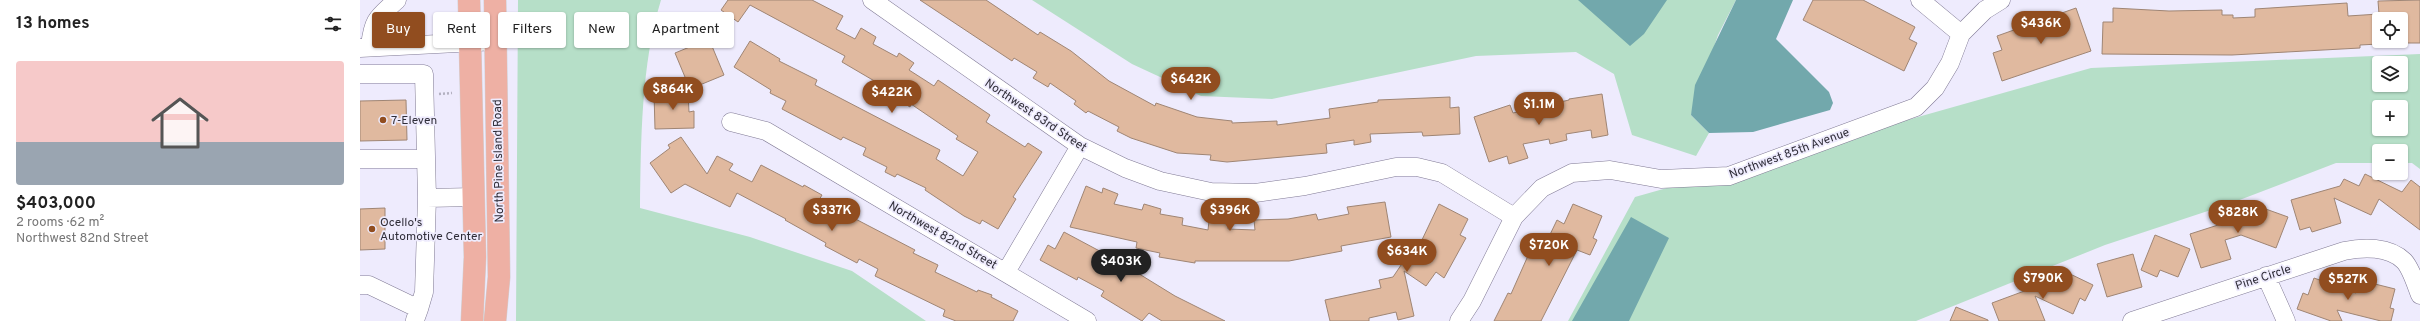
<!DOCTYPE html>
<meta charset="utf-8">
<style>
body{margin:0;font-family:Overpass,sans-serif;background:#f2f2f2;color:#222;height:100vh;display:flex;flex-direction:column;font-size:15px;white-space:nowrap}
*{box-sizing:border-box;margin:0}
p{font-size:13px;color:#767676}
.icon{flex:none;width:22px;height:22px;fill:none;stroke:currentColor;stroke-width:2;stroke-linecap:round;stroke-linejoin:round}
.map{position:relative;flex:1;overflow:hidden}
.side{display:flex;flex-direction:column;background:#fff;width:360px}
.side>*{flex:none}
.hud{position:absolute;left:12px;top:12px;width:380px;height:36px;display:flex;gap:8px}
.tools{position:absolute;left:2012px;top:12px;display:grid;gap:8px}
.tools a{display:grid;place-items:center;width:36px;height:36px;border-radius:4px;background:#fff;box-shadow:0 1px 3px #0004;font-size:20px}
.price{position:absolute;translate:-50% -34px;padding:0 9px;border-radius:14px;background:#914d1f;color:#fff;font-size:13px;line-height:26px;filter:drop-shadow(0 1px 2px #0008)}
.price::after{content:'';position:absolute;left:50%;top:24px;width:12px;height:9px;margin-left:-6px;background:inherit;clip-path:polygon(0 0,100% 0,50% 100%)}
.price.active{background:#222;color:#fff}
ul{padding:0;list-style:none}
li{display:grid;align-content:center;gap:8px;height:212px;padding:0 16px}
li+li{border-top:1px solid #e0e0e0}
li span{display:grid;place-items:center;height:124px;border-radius:4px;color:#555}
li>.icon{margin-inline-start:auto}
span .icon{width:72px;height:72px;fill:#fffc;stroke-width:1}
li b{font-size:17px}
h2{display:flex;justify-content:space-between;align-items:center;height:48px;padding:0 16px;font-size:17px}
.chip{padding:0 14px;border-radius:4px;background:#fff;box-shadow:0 1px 3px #0004;font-size:14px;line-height:36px}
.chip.active{background:#914d1f;color:#fff}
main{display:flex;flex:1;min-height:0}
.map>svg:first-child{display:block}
.green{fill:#b6dfc8;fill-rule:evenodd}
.water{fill:#72a8ac}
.building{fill:#e0b99f;stroke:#9f8574}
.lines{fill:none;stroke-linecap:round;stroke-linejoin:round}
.minor-casing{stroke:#807a95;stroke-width:19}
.major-casing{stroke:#d1d1d3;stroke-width:23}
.path{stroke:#b3b1c1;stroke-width:2.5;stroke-dasharray:2 2;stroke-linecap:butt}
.minor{stroke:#fff;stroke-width:18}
.major{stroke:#eeb0a4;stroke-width:22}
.poi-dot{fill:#914d1f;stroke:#eeebfd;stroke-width:1.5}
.labels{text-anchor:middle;stroke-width:3.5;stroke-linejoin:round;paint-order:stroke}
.street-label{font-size:12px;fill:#2f2d38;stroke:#eeebfd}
.poi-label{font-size:12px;fill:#2f2d38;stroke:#eeebfd;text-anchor:start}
</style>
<main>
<section class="side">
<h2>13 homes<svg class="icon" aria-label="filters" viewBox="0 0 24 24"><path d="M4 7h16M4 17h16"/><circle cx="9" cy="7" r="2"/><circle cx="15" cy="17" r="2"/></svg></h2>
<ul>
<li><span style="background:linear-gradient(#f6c9c9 65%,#9aa5b1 0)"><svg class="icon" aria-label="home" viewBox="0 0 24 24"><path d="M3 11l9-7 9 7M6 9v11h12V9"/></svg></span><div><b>$403,000</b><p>2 rooms · 62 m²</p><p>Northwest 82nd Street</p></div></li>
</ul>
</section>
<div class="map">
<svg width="2060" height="321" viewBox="0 0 2060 321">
<rect width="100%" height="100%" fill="#eeebfd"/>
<path class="green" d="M158 0H301C281 64 281 141 280 208L390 237 492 271 566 321H156Z
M672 0H1376L1358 35 1331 115 1349 133 1336 156 1272 135 1254 74 1216 52 1116 56 912 99 841 96 772 64Z
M2060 54V169L2052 163H2041V151H2019V163H1976L1869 204 1745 245 1556 321H1208L1275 197 1731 68ZM2019 63H2041V85H2019ZM2019 107H2041V129H2019Z"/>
<path class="water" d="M1218 0H1307L1284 34 1270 46Z
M1376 0H1433L1416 39 1469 92 1473 103 1470 110 1393 132 1349 133 1331 115 1335 85Z
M1271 217 1309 238 1269 321H1212Z"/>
<path class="building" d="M368 0H452L483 16 476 29 495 39 501 28 516 37 513 44 537 57 539 53 554 63 549 70 574 86 578 80 630 115 626 122 665 147 668 143 682 152 653 197 656 199 638 229 622 220 620 224 604 216 565 190 566 188 537 174 535 177 525 172 527 167 503 155 506 148 483 137 481 140 422 109 426 101 410 93 411 90 374 67 390 41 420 59 419 61 457 80 455 85 580 150 576 159 603 176 618 152 596 139 598 136 551 104 550 107 522 89 523 86 482 62 485 56 390 5 378 22 361 10Z
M560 0H626L678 35 680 32 711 51 749 81 795 106 796 103 837 117 872 121V123L917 121V125L970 118 969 109 1018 102V100L1090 97V108L1099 107 1100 134 1063 136 1062 132 1010 134 1011 142 994 145V140L966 144 967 153 867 162 850 160 851 155 817 153 771 138 757 131 759 127 728 111 726 113 714 104 716 101 690 83 688 87 673 78 677 72 654 58 652 61Z
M1453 0H1503L1555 27 1549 39 1557 43 1544 71 1443 20Z
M2060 0V43H2041V19H2019V44L2000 45V48L1872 55 1742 54 1743 22H1753V8L1809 11 1862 10V15H1873V18L1895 17V9L1987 3 1988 16 2019 14 2018 1Z
M1716 8 1731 51 1642 81 1633 53 1642 50 1637 36Z
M349 39 364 75 330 89 315 53Z
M328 92 329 112 334 111V128L295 129 294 93Z
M1242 94 1248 135 1232 138 1231 130 1206 134 1207 140 1190 144 1189 139 1163 144 1168 158 1149 164 1147 156 1129 162 1114 117 1150 105 1153 113 1209 100V99Z
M46 100 47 140 0 141V101Z
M321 137 347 174 357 156 373 164 369 170 392 182 401 165 443 187 444 185 462 195 459 200 555 250 553 253 578 265 575 272 617 292 618 290 632 295 631 297 658 311 653 321H596L583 316 585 310 515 276 518 269 499 259 497 263 465 246 466 243 425 220 426 219 377 193 370 207 325 184 311 193 290 163 310 148 308 145Z
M2005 174 2042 192 2051 180 2060 187V230L2019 199 2011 215 1974 198 1981 223 1952 232 1950 227 1940 230 1931 200 1980 186 1984 179 1999 186Z
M726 186 742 193 743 188 758 194 754 204 782 210 784 204 801 209 800 214 823 218 822 225 848 230 849 221 868 222V229L895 230 894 220 928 219 956 214 958 220 989 214 987 207 1025 202 1031 237 981 246 982 251 929 261H835V263L799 257 800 253 776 248 777 242 710 227Z
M1889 203 1928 217 1916 248 1881 235 1865 240 1871 259 1841 268 1830 234 1883 217Z
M1079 204 1108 219 1100 235 1106 238 1084 278 1076 272 1066 286 1044 271 1054 316 1038 320 1036 312 1009 318V321H970L965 300 1021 288 1019 280 1033 277 1058 240 1061 242Z
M1213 204 1242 216 1233 238 1237 240 1230 255 1217 250 1181 321H1134L1148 293 1151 294 1175 240 1185 245 1197 220 1204 224Z
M25 208V249L0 250V209Z
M704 232 777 271 776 272 815 296 865 321H802L789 313 782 321 741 296 744 291 718 277 717 280 680 260 688 245 695 249Z
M1795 235 1830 249 1818 277 1800 270 1797 277 1781 270Z
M1773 254 1782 287 1747 297 1737 264Z
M1706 272 1733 285 1725 301 1720 298 1713 314 1675 296 1685 321H1639L1632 303 1686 283 1688 278 1701 284Z
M1954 278 1996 293 1999 280 2035 289 2030 308 2034 309 2031 321H2021L1977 310 1982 321H1971L1937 309 1943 293 1948 295Z
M1596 307 1628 320V321H1590Z"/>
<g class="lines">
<g class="minor-casing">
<path id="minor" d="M512 0 720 146 765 168 800 181 851 192 895 193 945 186 1036 167H1057L1082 173 1154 217
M1560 0 1601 34
M10 46C13 19 17 18 37 0
M0 48 136 41
M0 74H64L67 198 113 197
M371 122 406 131 727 321
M0 159H66
M646 272 720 146
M1906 276 1926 321
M0 285H9L59 309 55 320
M59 309 64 292 67 198
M1099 321 1112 301 1154 217 1182 188 1212 173 1250 170 1301 179 1369 176 1556 107 1575 88 1590 63 1601 34 1625 10 1641 0
M1772 321 1984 251C2003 247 2029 246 2044 261 2051 268 2056 285 2060 295"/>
</g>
<g class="major-casing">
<path id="major" d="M109 0 115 257 112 321
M135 321 139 277 135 0"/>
</g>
<path class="path" d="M79 94 92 93"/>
<use href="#minor" class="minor"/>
<use href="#major" class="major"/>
</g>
<g class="poi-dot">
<circle cx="23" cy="120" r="4"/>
<circle cx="12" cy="229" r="4"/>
</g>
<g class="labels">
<g class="street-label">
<text transform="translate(676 115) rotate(34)" y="4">Northwest 83rd Street</text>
<text transform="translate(1429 153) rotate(-20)" y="4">Northwest 85th Avenue</text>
<text transform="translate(138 161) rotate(-91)" y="4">North Pine Island Road</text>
<text transform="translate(583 235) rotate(30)" y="4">Northwest 82nd Street</text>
<text transform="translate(1903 277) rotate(-18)" y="4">Pine Circle</text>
</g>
<g class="poi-label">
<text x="31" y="124">7-Eleven</text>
<text x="20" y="226">Ocello's<tspan x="20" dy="14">Automotive Center</tspan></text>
</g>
</g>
</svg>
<div class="tools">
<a><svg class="icon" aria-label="locate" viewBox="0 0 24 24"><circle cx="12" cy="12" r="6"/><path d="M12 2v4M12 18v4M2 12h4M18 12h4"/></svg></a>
<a><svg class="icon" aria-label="layers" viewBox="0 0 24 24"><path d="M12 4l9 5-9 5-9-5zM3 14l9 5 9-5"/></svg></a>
<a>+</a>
<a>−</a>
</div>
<b class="price" style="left:1681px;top:45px">$436K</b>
<b class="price" style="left:831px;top:101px">$642K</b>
<b class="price" style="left:313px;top:111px">$864K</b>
<b class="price" style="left:532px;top:114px">$422K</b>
<b class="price" style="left:1179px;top:126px">$1.1M</b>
<b class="price" style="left:472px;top:232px">$337K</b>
<b class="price" style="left:870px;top:232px">$396K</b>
<b class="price" style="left:1878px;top:234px">$828K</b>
<b class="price" style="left:1189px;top:267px">$720K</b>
<b class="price" style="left:1047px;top:273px">$634K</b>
<b class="price active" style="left:761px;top:283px">$403K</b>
<b class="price" style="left:1683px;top:300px">$790K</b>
<b class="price" style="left:1988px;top:301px">$527K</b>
<div class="hud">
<a class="chip active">Buy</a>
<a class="chip">Rent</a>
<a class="chip">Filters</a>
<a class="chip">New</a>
<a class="chip">Apartment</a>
</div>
</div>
</main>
